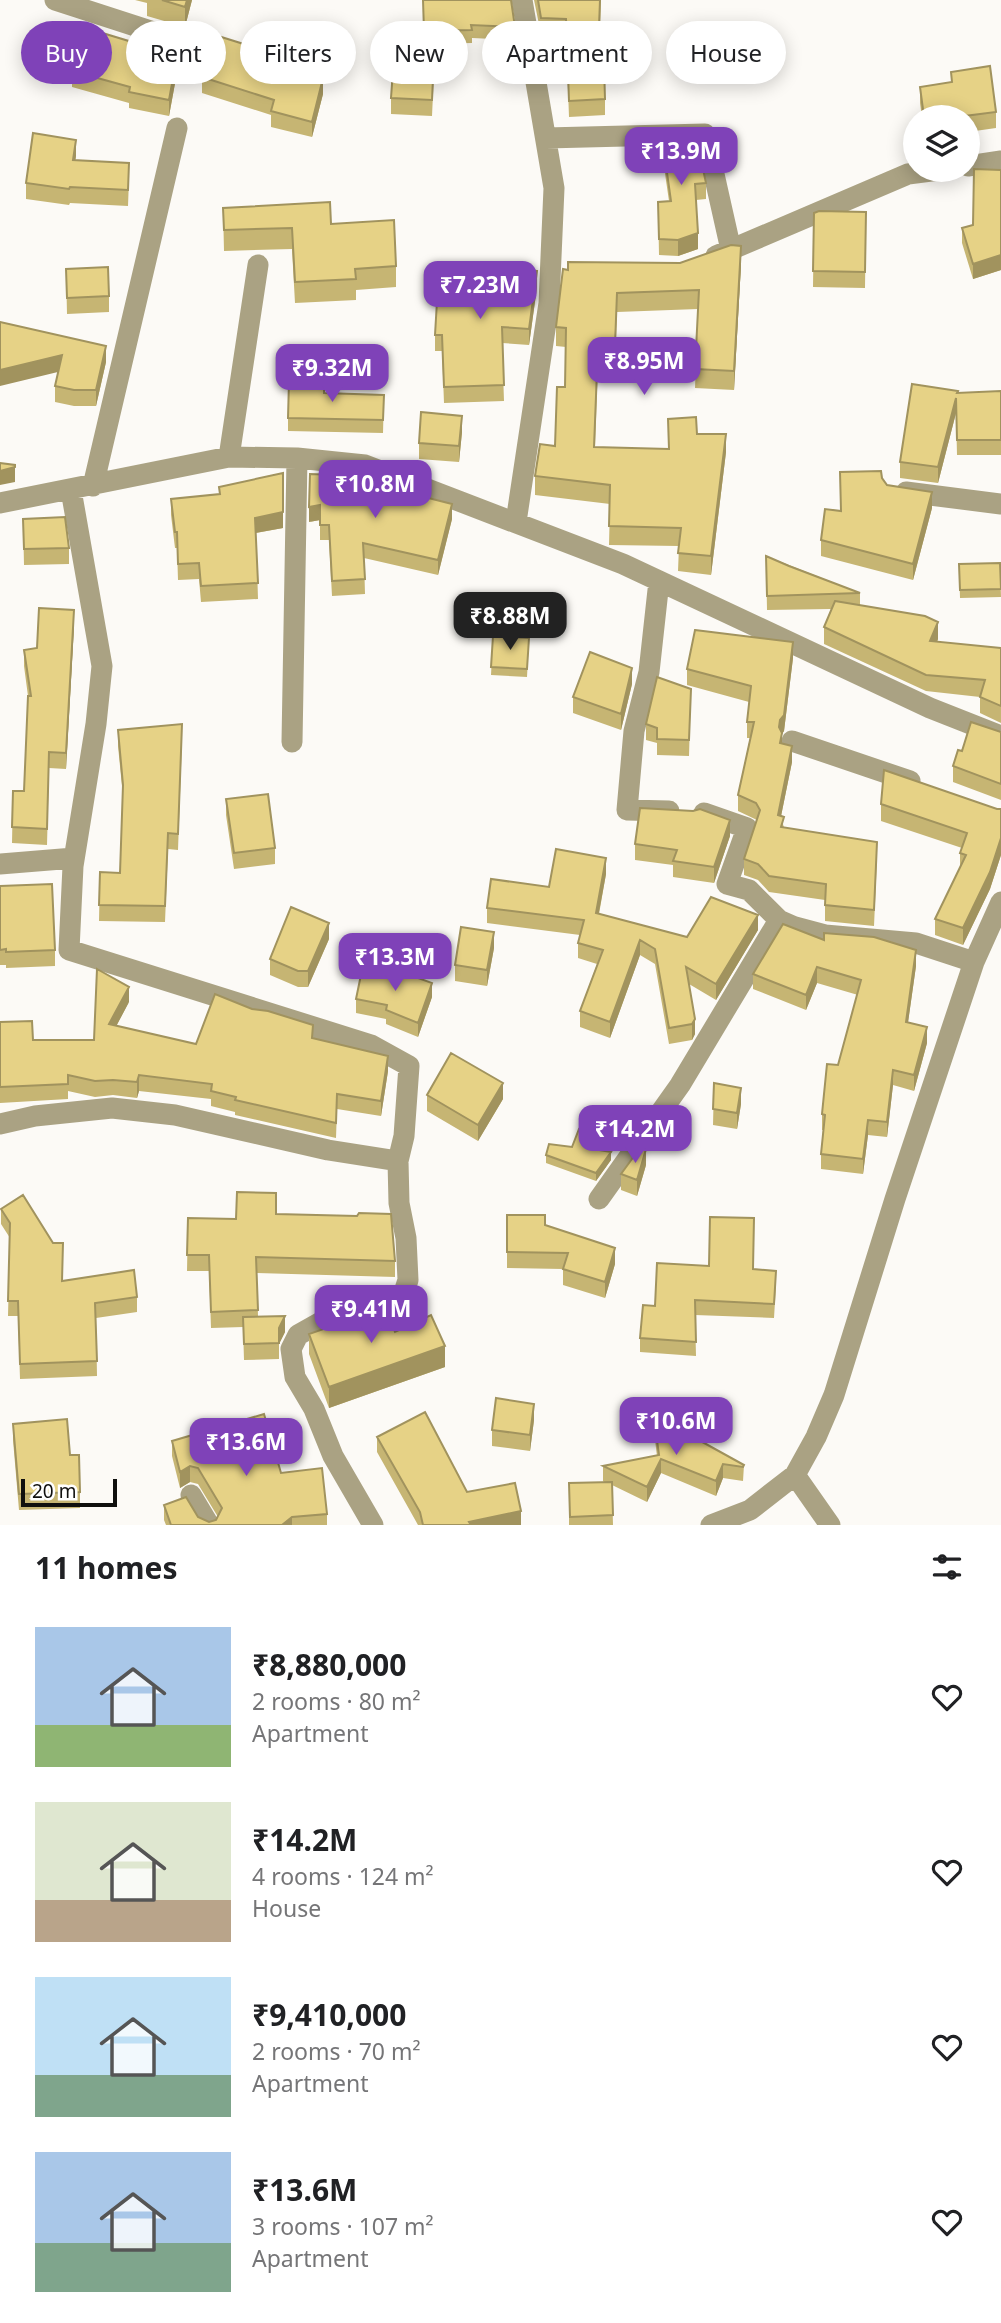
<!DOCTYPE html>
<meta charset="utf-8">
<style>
body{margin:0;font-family:"Noto Sans",sans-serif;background:#f6f6f6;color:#202124;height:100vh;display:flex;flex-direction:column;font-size:26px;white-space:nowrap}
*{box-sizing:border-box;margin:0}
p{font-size:23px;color:#757577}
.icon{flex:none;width:38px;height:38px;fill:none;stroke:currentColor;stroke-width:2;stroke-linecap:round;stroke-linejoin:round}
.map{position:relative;height:1525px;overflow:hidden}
.side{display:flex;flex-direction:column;background:#fff;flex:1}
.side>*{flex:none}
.top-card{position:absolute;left:21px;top:21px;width:959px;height:63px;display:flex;gap:14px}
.controls{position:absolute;left:903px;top:105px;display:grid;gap:14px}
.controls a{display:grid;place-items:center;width:77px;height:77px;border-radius:50%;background:#fff;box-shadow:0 4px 18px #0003;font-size:35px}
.scale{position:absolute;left:21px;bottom:18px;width:96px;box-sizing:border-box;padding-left:7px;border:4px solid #10100e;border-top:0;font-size:19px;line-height:24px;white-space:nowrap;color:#10100e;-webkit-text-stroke:5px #fff;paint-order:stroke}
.price{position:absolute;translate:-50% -60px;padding:0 16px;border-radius:14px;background:#7f42b8;color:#fff;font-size:23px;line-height:46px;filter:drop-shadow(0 2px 4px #0008)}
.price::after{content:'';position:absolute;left:50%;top:42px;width:21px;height:16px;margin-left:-10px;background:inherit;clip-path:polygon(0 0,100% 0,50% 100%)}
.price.on{background:#222;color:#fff}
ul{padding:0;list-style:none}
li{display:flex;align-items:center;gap:21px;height:175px;padding:0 35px}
li span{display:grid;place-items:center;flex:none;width:196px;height:140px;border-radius:0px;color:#555}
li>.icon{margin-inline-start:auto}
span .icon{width:84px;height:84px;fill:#fffc;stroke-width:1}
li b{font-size:30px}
h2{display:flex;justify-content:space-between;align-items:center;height:84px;padding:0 35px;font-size:30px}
.tag{padding:0 24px;border-radius:32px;background:#fff;box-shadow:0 4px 18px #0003;font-size:24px;line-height:63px}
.tag.on{background:#7f42b8;color:#fff}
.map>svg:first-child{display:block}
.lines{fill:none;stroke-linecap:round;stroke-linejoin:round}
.street{stroke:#aaa283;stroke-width:21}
.wall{fill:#c6b573}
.shaded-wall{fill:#a1935e}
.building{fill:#e6d286;stroke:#a1935e;stroke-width:2}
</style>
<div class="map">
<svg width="1001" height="1525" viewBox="0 0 1001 1525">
<rect width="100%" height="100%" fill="#fcfaf6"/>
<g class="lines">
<path class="street" d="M55 0 200 47
M546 138 705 134 731 250
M968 166 1001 161
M716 256 908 174 939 170
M229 457 258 265
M93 486 177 128
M71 490 102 666 96 724 73 866 69 950 371 1045 409 1066 404 1136 398 1161
M906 492 1001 504
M0 503 229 457 297 458 365 465 623 564 930 708 1001 736
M516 522 549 303 554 188 522 0
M659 581 649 672 634 731 627 810 669 811
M792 741 910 781
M292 742 297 458
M704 813 747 828 727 884 749 890 779 920 795 927 825 935 916 943 974 962
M0 864 74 858
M0 1124 35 1116 112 1108 175 1115 328 1150 398 1161 399 1203 406 1238 408 1280 400 1305 370 1316 330 1317 298 1335 291 1349 295 1377 314 1409 333 1456 373 1525
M599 1199 680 1085 779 920
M795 1475 830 1525
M191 1495 209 1525
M711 1525 750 1510 795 1475 816 1437 834 1395 895 1199 974 962 1001 902"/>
</g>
<path class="wall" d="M135 0H192L185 27 147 16V3Z
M423 0 515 27V40L472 38V43L424 44Z
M534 0H601L600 28 605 99V115L569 117 566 35 541 34Z
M132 53 176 78 169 116 129 108V103L72 87V71Z
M266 63 323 94 312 137 271 127V115L202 93V77Z
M951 72 996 112V128L968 132V117H922L920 103V87L951 82Z
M434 73 432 116 391 114V98Z
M662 137 706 183V199L696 200 698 249 678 256 659 255 658 202 669 201 662 153Z
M76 156 75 161 129 179 128 206 70 203 69 205 26 199V183Z
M1001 170V270L973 279 962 243V228L973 225Z
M223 208 331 224 396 266V287L356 290V300L295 303 292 249 224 251Z
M866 212 865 288 813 287 814 213Z
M741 265 734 390 695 388 698 309 617 312 615 364 598 363 595 447 668 449V419L726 452 711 575 678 571 679 546 609 545 610 504 535 495V476L555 446 565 387 566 347 556 346V327L563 269Z
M66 269 109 296V312L67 314Z
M537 287 529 345 502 343 504 401 444 403 442 351H435V335Z
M0 322 106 362 96 406H74L55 402V386L58 371Z
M1001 391V455H957L956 413 938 483 900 478V462L958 393Z
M324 393 384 395 383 433 288 431V418Z
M462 432 459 462 419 459V443Z
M882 478 887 485 932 508 913 580 821 556V540L840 511Z
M219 487 283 528 256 533 258 599 201 602 199 579 178 580 177 548H175L171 515V499L219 494Z
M389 488 452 519 438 575 364 558 365 594 332 596 329 540H320V520L309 522Z
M23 519 69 548V564L24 565Z
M766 556 860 593V605L938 639 937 642 1001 648V723L980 713V697L926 691 824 644V627L831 609 767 610Z
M1000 563 1001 597 960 598 959 564Z
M74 626 66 769 49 768 47 845 12 843 13 791H24L28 696 24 666V650L37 648Z
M493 636 529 638 527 677 491 675Z
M793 658 784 731 782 734V744L792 762 781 816 784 828 877 858 874 926 825 921V900L769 892 758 880 744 875V859L757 820 738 811V795L750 738H747V722L749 702 687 685V669Z
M632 684 621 730 573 713V697Z
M691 689 689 756 657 755V743L646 740V724Z
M118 730 182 740 178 850 168 849 165 922 99 921 100 872 120 873 123 796 118 746Z
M1001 732V800L953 782V766L962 751Z
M226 799 275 848V864L234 869 226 815Z
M881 804 1001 809V855L990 889 963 945 935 935V919L960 867V853L962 848 881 821Z
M693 811 730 836 714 883 673 877V865L635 860V844Z
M606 874 599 914 687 937 758 930 716 1000 689 984 695 1034 692 1040 669 1044 655 964 640 955 610 1038 580 1027V1011L597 964 578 958V943L580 935 487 923V908L549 887Z
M0 886 55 950V966L6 968V965H0Z
M329 939 308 987H298L270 975V959Z
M824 940 916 966 908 1022 927 1043 914 1091 893 1085 887 1137 868 1135 863 1174 821 1169V1154L823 1130H822V1114L838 1065 858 995 817 983 806 1010 753 989V974Z
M494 948 487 986 455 981V965Z
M432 997 418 1037 386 1024V1019L356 1013V999Z
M129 1002 116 1026 196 1044 313 1038 388 1071 381 1116 337 1109 336 1138 235 1115V1112L211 1106V1099L139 1091 137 1098 113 1095 95 1097 68 1091V1099L0 1103V1062L33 1040H94Z
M714 1083 741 1104 737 1129 713 1125Z
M427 1095 503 1099 478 1141 427 1111Z
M604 1145 602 1151 611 1160 596 1181 546 1163V1155L572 1147Z
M646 1165 637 1196 621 1190V1174Z
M1 1209 62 1281 137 1297V1312L96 1318 97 1376 20 1379 18 1316H8L10 1238 1 1224Z
M276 1214 395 1261V1277L257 1273 258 1317 285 1332 279 1344V1359L244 1360 243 1327 211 1328 209 1271H187L188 1218 236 1219Z
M507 1215 545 1226 615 1264 605 1298 563 1285V1269L507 1268Z
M753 1269 776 1285 774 1318 695 1315 696 1356 640 1352V1338L655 1306Z
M395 1332 445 1367 329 1408 309 1354V1334Z
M654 1418 744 1465 743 1481 723 1478 716 1496 661 1473 647 1502 612 1485 613 1525H569V1483L604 1482 603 1481V1466L657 1456 654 1432Z
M534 1420 530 1451 492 1446V1430Z
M13 1424 70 1455 80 1492V1508L19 1510 13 1440Z
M377 1437 521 1525H418L377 1452Z
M172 1441 281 1473 327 1514V1525H166L164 1520V1505L198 1517 209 1522 216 1520 218 1517 198 1484 190 1482 180 1488 172 1456Z"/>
<path class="shaded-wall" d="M187 0H192L185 27V7Z
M266 51V67L262 63Z
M176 62V78L169 116V100Z
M323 78V94L312 137V122Z
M76 140V156L73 176V160Z
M698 233V249L678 256V240Z
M741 246V265L734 390V371Z
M1001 255V270L973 279V264Z
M537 271V287L529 345V329Z
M106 346V362L96 406V390Z
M62 355V371L0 386V370Z
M956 398V413L938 483V467Z
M462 416V432L459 462V446Z
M726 434V452L711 575V556Z
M15 467V482L0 485V471Z
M283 489V528L255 533V518Z
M932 492V508L913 580V564Z
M452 504V519L438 575V560Z
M320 505V520L309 522V507Z
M74 610V626L66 769V753Z
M938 622V639L930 658V641Z
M793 642V658L784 731 782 734V749L779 727Z
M632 668V684L621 730V714Z
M792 746V762L778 831V815Z
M730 820V836L714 883V867Z
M1001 838V855L990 889 963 945V928Z
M606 858V874L596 928V913Z
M758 915V930L716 1000V984Z
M329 923V939L308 987V971Z
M494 932V948L487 986V970Z
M640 940V955L610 1038V1022Z
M916 950V966L906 1037V1022Z
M817 967V983L806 1010V995Z
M432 983V997L418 1037V1023Z
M129 987V1002L109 1040V1024Z
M695 1019V1034L692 1040V1024Z
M927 1027V1043L914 1091V1075Z
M388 1056V1071L381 1116V1101Z
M893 1070V1085L887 1137V1122Z
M139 1075V1091L137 1098V1082Z
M503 1083V1099L478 1141V1125Z
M741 1088V1104L737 1129V1113Z
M868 1120V1135L863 1174V1159Z
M604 1137V1145L599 1159V1150Z
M646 1149V1165L637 1196V1180Z
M611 1152V1160L596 1181V1173Z
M615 1248V1264L605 1298V1282Z
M285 1316V1332L279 1344V1328Z
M445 1346V1367L329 1408V1387Z
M534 1404V1420L530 1451V1435Z
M661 1459V1473L647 1502V1487Z
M723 1464V1478L716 1496V1481Z
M190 1466V1482L180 1488V1472Z
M521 1511V1525H469V1522Z
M292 1517V1525H282Z"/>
<path class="building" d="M162 0H187L185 7Z
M423 0H511L515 27 471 25 472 30 424 31Z
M538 0H600L599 28H603L605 99 569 101 566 19 541 18Z
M86 28 132 42 128 53 176 62 169 100 129 92 130 87 72 71Z
M215 35 266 51 262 63 323 78 312 122 271 111 274 100 202 77Z
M394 56 434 57 432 100 391 98Z
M990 66 996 112 965 116V117H924L920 87 952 82 951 72Z
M695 132 706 183 695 184 698 233 678 240 659 239 658 202 671 201 662 137Z
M33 133 76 140 73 160 129 163 128 190 70 187 69 189 26 183Z
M974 169 1001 170V255L973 264 962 228 973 225Z
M330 202 331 224 394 220 396 266 355 269 356 279 295 282 292 228 224 230 223 208Z
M819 211 866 212 865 272 813 271 814 213Z
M731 245 741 246 734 371 695 369 699 290 617 293 615 345H598L594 447 669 449 668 419 696 417 697 434H726L711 556 678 553 681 528 609 526 610 485 535 476 540 444 555 446 557 387H565L566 328 556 327 563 269 568 270V262L680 263Z
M108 267 109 296 67 298 66 269Z
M439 267 537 271 529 329 502 327 504 385 444 387 442 335H435Z
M0 322 106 346 96 390H74L55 386 62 355 0 370Z
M289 381 324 383V393L384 395 383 420 288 418Z
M912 384 958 391 957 393 1001 391V440H957L956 398 938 467 900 462Z
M421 412 462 416 459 446 419 443Z
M0 463 15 465V467L0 471Z
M881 471 882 478 887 485 932 492 913 564 821 540 825 509 841 511 840 472Z
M283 473V512L255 518 258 583 201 586 199 563 178 564 177 532H175L171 499 220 494 219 487Z
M310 474 389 477V488L452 504 438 560 363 543 365 579 332 581 329 525H320V505L309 507Z
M65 517 69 548 24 549 23 519Z
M766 556 789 566 860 593 767 596Z
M1000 563 1001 589 960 590 959 564Z
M835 601 925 616 938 622 930 641 1001 648V706L980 697 985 680 926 675 824 627Z
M39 608 74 610 66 753 49 752 47 829 12 827 13 791H24L28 696H31L24 650 37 648Z
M695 630 793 642 784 715 780 720 779 727 782 733 780 743 792 746 778 815 784 817 781 827 877 842 874 910 825 905 826 884 769 876 758 864 744 859 760 810 756 803 738 795 754 722H747L751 686 687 669Z
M493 636 529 638 527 669 491 667Z
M590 652 632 668 621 714 573 697Z
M657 677 691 689 689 740 657 739V728L646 724Z
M971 722 1001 732V784L953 766 958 750 962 751Z
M182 724 178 834 168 833 165 906 99 905 100 872 120 873 123 785 118 730Z
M884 770 997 809H1001V838L990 872 963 928 935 919 966 855 960 853 967 833 881 804Z
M268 794 275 848 234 853 226 799Z
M640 808 693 811 700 809 730 820 714 867 673 861 677 850 635 844Z
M556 849 606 858 596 913 687 937 711 897 758 915 716 984 686 967 695 1019 692 1024 669 1028 655 949 640 940 610 1022 580 1011 603 950 578 943 584 920 487 908 491 879 549 887Z
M52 884 55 950 6 952V949L0 950V886Z
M291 907 329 923 308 971H298L270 959Z
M783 924 824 940V933L874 937 916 950 906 1022 927 1027 914 1075 893 1070 887 1122 868 1120 863 1159 821 1154 825 1115 822 1114 827 1064 838 1065 861 980 817 967 806 995 753 974Z
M461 927 494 932 487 970 455 965Z
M97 969 129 987 109 1024 196 1044 215 994 252 1009 268 1011 313 1025 312 1038 388 1056 381 1101 337 1094 336 1123 235 1100 236 1097 211 1091 212 1084 139 1075 137 1082 113 1080 95 1081 68 1075V1084L0 1087V1022L32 1021 33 1040H94Z
M362 970 397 977 399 971 432 983 418 1023 386 1010 387 1005 356 999Z
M451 1053 503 1083 478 1125 427 1095Z
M714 1083 741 1088 737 1113 713 1109Z
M579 1129 604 1137 599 1150 611 1152 596 1173 546 1155 549 1144 572 1147Z
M640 1148 646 1149 637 1180 621 1174Z
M237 1192 276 1193V1214L357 1216 359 1213 391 1214 395 1261 256 1257 258 1310 211 1312 209 1255H187L188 1218 236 1219Z
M23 1195 53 1243H63L62 1281 134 1270 137 1297 95 1303 97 1361 20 1364 18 1301H8L10 1223 1 1209Z
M507 1215H545V1225L615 1248 605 1282 563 1269 568 1253 507 1252Z
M710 1217 754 1218 753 1269 776 1271 774 1304 695 1300 696 1342 640 1338 643 1305 655 1306 657 1263 709 1266Z
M386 1307 395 1332 431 1315 445 1346 329 1387 309 1334Z
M285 1316 279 1328V1343L244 1344 243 1317Z
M496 1398 534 1404 530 1435 492 1430Z
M425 1412 467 1492 515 1483 521 1511 469 1522 471 1525H423L420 1512 377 1437Z
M264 1414 281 1473 322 1468 327 1514 292 1517 282 1525H171L164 1505 186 1497 198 1517 209 1522 216 1520 222 1508 198 1468 190 1466 180 1472 172 1441Z
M654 1418 677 1428 744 1465 743 1467 723 1464 716 1481 661 1459 647 1487 603 1466 659 1455Z
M67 1419 70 1455H79L80 1492 19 1494 13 1424Z
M612 1482 613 1515 570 1517 569 1483Z"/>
</svg>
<div class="controls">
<a><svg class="icon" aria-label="layers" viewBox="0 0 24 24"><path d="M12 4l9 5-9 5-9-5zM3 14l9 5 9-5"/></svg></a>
</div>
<div class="scale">20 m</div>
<b class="price" style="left:681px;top:187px">₹13.9M</b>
<b class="price" style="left:480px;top:321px">₹7.23M</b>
<b class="price" style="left:644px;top:397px">₹8.95M</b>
<b class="price" style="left:332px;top:404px">₹9.32M</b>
<b class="price" style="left:375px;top:520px">₹10.8M</b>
<b class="price on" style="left:510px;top:652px">₹8.88M</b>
<b class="price" style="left:395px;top:993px">₹13.3M</b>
<b class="price" style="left:635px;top:1165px">₹14.2M</b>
<b class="price" style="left:371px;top:1345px">₹9.41M</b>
<b class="price" style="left:676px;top:1457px">₹10.6M</b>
<b class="price" style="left:246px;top:1478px">₹13.6M</b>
<div class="top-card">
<a class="tag on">Buy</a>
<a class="tag">Rent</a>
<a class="tag">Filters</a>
<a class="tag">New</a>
<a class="tag">Apartment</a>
<a class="tag">House</a>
</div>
</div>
<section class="side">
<h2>11 homes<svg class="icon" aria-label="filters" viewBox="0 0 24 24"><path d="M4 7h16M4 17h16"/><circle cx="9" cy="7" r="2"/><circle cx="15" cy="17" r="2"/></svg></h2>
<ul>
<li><span style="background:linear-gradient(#a9c7e8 70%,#8fb573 0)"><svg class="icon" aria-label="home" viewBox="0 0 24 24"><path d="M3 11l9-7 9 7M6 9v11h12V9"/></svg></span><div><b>₹8,880,000</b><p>2 rooms · 80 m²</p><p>Apartment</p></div><svg class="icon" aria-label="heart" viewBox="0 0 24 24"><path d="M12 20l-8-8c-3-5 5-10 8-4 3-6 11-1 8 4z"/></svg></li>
<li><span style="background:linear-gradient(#dfe7d0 70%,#b9a48a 0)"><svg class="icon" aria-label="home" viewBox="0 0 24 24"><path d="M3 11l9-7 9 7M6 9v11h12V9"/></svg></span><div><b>₹14.2M</b><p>4 rooms · 124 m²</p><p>House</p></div><svg class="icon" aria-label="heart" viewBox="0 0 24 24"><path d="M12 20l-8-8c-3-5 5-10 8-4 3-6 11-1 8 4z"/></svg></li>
<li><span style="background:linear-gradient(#bfe0f5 70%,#7fa58c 0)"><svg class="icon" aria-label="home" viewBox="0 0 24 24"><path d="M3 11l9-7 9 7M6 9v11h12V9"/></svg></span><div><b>₹9,410,000</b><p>2 rooms · 70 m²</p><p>Apartment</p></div><svg class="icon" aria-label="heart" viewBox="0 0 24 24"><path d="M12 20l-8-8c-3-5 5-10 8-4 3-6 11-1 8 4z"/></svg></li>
<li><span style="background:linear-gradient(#a9c7e8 65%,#7fa58c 0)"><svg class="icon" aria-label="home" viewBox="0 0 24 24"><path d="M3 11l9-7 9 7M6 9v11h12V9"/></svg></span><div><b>₹13.6M</b><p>3 rooms · 107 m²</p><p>Apartment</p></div><svg class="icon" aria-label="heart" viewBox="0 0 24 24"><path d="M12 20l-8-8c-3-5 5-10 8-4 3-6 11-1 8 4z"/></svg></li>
</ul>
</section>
